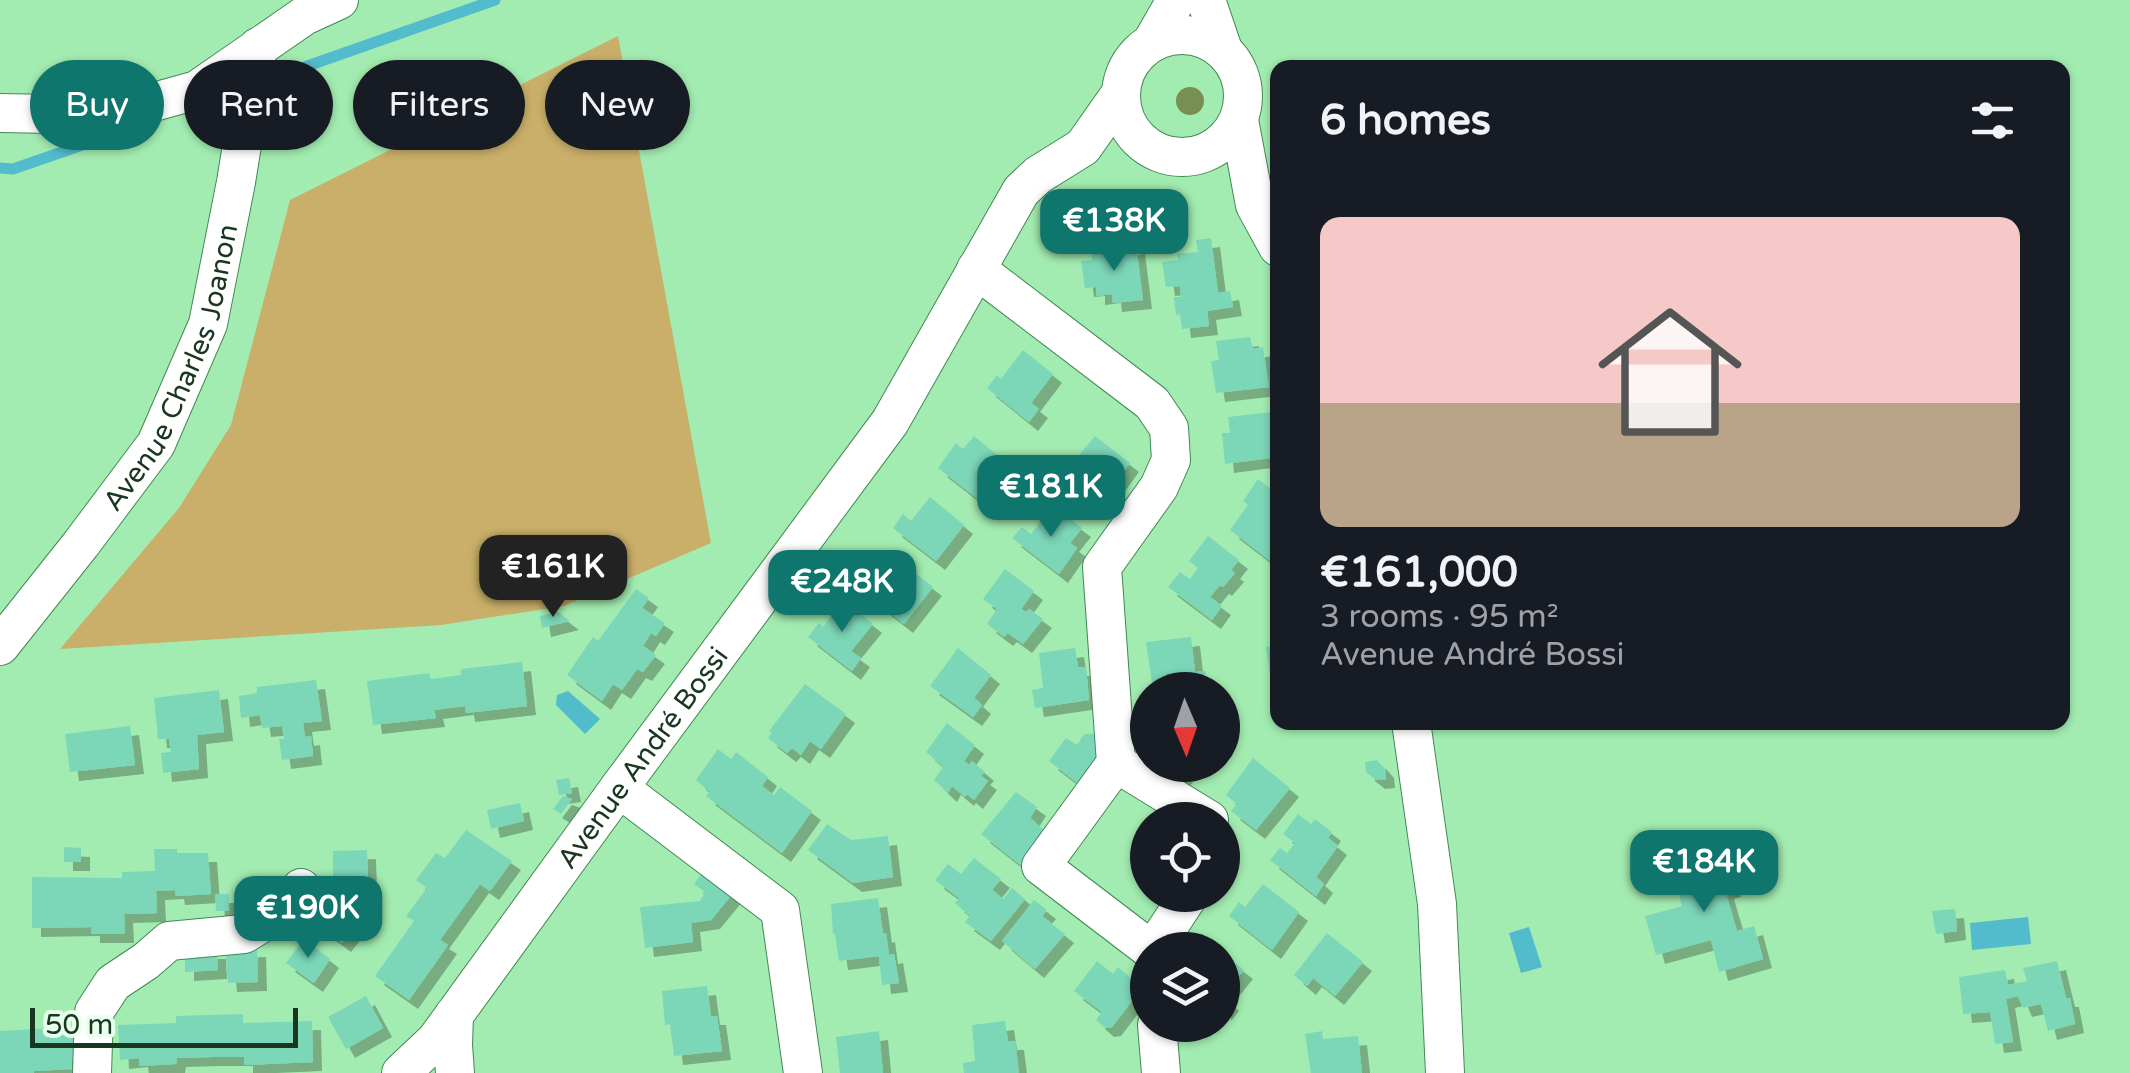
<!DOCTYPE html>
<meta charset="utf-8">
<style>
body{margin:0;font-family:"Varela Round",sans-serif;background:#242831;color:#f1f3f6;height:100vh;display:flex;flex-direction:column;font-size:38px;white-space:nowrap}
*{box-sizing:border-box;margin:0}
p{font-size:32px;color:#9ea1a6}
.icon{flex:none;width:55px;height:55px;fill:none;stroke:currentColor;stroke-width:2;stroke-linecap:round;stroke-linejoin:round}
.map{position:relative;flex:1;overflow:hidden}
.sheet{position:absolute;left:1270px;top:60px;width:800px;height:670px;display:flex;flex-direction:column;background:#171b24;border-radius:20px;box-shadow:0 2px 8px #0004}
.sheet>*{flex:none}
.banner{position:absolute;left:30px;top:60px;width:950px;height:90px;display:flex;gap:20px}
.needle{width:65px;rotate:178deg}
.buttons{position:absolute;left:1130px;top:672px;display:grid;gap:20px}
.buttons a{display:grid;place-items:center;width:110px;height:110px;border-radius:50%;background:#171b24;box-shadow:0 2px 8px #0004;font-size:50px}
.scale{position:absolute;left:30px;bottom:25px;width:268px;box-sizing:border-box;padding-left:10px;border:5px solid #193720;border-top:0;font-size:28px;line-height:35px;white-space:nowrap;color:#193720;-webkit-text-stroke:8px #e9ffed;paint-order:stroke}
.price{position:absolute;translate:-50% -85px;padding:0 22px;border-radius:20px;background:#0f766e;color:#fff;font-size:32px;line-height:65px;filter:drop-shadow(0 2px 5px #0008)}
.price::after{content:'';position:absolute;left:50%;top:60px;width:30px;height:22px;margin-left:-15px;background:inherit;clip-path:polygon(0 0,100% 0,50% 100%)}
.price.current{background:#222;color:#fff}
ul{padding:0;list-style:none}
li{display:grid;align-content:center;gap:20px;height:530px;padding:0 50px}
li+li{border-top:2px solid #363941}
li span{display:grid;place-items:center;height:310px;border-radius:20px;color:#555}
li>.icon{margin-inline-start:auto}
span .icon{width:180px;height:180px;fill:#fffc;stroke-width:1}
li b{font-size:42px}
h2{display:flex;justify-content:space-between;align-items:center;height:120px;padding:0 50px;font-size:42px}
.chip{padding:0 35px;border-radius:45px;background:#171b24;box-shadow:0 2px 8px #0004;font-size:35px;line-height:90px}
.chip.current{background:#0f766e;color:#fff}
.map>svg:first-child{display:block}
.green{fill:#c9af69}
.water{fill:#52bbcc}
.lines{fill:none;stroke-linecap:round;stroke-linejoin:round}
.stream{stroke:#52bbcc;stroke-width:11}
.building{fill:#7cd7b8;filter:url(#shadow)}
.minor-casing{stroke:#428853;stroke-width:40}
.minor{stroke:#fff;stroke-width:38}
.tree{fill:#788f52}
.labels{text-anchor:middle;stroke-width:8;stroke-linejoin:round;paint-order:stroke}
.street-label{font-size:28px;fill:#193720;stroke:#e9ffed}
</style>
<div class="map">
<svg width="2130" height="1073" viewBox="0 0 2130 1073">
<defs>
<filter id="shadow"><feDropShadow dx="9" dy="9" stdDeviation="0" flood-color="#0004"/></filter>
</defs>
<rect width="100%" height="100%" fill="#a3ecb1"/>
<path class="green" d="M618 36 711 543 564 606 441 625 60 649 179 508 231 425 290 200Z"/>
<path class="water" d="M568 691 600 719 585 734 556 705 557 695Z
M2028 917 2031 944 1972 950 1970 923Z
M1529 927 1542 967 1521 973 1509 933Z"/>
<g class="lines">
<path class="stream" d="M259 83 495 0
M0 168 13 169 143 124"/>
</g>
<path class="building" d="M1211 238 1218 293 1230 291 1233 307 1207 311 1209 326 1182 329 1180 314 1176 315 1174 297H1181L1180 286 1166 287 1162 262 1178 260 1177 254 1198 252 1196 240Z
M1136 245 1143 300 1113 303 1112 294 1096 296V287L1085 288 1081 261 1092 260 1091 251Z
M1250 337 1253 349 1263 347 1269 387 1216 393 1211 361 1219 360 1216 341Z
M1023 350 1053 374 1031 403 1039 409 1029 422 987 388 997 375 1001 379Z
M1273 412 1278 457 1225 464 1222 433H1230L1228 417Z
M974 436 1008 464 979 500 938 468 956 443 963 449Z
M1095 436 1130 463 1111 489 1119 494 1109 507 1065 472Z
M1258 479 1271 489 1274 485 1278 488V538L1274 541 1278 544V558L1273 563 1230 530 1248 505 1243 501Z
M930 497 964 525 936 561 893 528 903 514 911 521Z
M1053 506 1082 528 1070 543 1077 548 1059 574 1012 538 1022 527 1031 534Z
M1208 536 1239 560 1231 570 1235 573 1223 587 1220 585 1210 597 1222 606 1212 620 1168 587 1180 572 1190 579 1198 568 1189 561Z
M898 560 933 587 904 624 861 590 883 563 890 570Z
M1005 569 1034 591 1021 609 1026 612 1029 609 1043 619 1023 644 1008 633 1004 637 987 624 997 609 983 599Z
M636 589 649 598 642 608 665 623 656 636 651 633 643 646 656 655 643 672 637 669 622 690 613 684 602 701 567 675 593 637 598 641Z
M844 601 873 624 851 651 861 658 852 671 808 637 819 623 823 627Z
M558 612 570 621 542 628 540 616Z
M1191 637 1195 672 1205 671 1208 687 1184 690H1153L1146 642Z
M1278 645V694L1273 695 1266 647Z
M958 648 991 675 974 698 982 705 973 717 930 686Z
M1075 648 1078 667H1086L1089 700 1035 708 1032 690 1043 688 1039 653Z
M522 662 527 706 466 713 465 706 434 710 436 718 373 725 367 681 429 673 431 679 461 675V669Z
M316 680 322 721 303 723 305 737 311 736 313 756 282 760 279 739H284L282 726 262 728 260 715 241 718 239 696 257 693V687Z
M805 684 846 714 821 749 810 741 801 755 792 748 787 753 768 738 772 733 769 731Z
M219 690 224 732 197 735 199 769 163 773 161 753 171 752 169 739H158L154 698Z
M947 723 975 745 964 761 969 765 972 761 985 772 981 776 988 781 974 800 967 794 965 797 952 786 948 793 934 780 943 767 926 752Z
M130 726 135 765 70 772 65 734Z
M1148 728V757L1145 758 1141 729Z
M1110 733 1085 789 1049 761 1066 738 1077 745 1084 734Z
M718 749 731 759 736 752 768 777 762 786 774 795 780 787 812 811 782 853 706 796 710 792 696 780Z
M1253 758 1290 788 1256 830 1231 811 1237 804 1226 795Z
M1377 760 1385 769 1386 779 1376 780 1366 772 1365 762Z
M1164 765H1191L1180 778Z
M569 778 572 793 559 795 556 780Z
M1016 792 1037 807 1030 818 1044 830 1036 841 1044 847 1027 870 981 834Z
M563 796 572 799 561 814 553 809Z
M520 803 524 821 491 829 487 810Z
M1298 814 1311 824 1315 819 1332 832 1328 838 1338 846 1316 877 1324 884 1316 896 1270 860 1280 848 1287 853 1295 843 1283 834Z
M827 824 851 840 888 836 893 877 853 883 808 850Z
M466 830 512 861 490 891 480 884 440 940 448 945 409 1000 375 976 414 921 406 916 427 888 416 880 436 853 445 858Z
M64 847 81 848V862H64Z
M154 849H177V853H208L211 894 176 896 175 890 156 891 157 913 124 914 125 934H91V927L32 928V877L122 878V872L155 871Z
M367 850 368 882 333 884V851Z
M1722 851 1732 888 1725 890 1737 931 1754 926 1763 959 1719 972 1711 940 1656 955 1645 916 1682 906 1671 864Z
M974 858 1001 879 992 890 1003 899 1012 888 1025 899 991 941 965 922 970 916 955 903 959 898 935 880 948 864 961 874Z
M705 869 734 892 711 920 691 923 693 942 645 948 640 907 700 901 705 892 694 884Z
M1263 884 1299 912 1272 950 1229 916 1239 902 1245 907Z
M215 894H229V911H216Z
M878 898 883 934 886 933 889 955 894 954 899 983 882 985 879 956 839 961 835 934H833L831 904Z
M333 900 360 920 342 943 316 924Z
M1034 900 1047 910 1042 916 1065 934 1035 969 1002 941Z
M1955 909 1957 931 1936 934 1932 911Z
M1327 933 1363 962 1335 996 1313 978 1307 986 1294 975Z
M304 939 330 959 314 983 286 963Z
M257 948 258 982 228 983 225 949Z
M185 950H217L218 970 185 972Z
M1222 953 1244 970 1223 996 1230 1002 1222 1012Z
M1097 961 1113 974 1118 967 1142 988 1112 1027 1105 1028 1096 1020 1102 1012 1074 991Z
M2057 961 2066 998H2070L2075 1024 2048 1031 2041 1004 2023 1008 2018 996 2006 999 2013 1042 1995 1044 1990 1012 1963 1014 1959 977 2005 970 2008 985 2027 981 2023 968Z
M707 986 711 1016H717L722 1051 674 1056 670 1024 665 1025 662 991Z
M366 996 383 1028 346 1049 328 1017Z
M243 1014V1023L312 1021 313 1062 244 1065V1057H211L177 1058 176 1064 140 1066 139 1058 120 1060 118 1025 176 1023V1016Z
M1005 1021 1008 1041H1015L1019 1073H964L963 1063 975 1061 972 1025Z
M91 1026 92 1060H72V1069L34 1071V1073H0V1031Z
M879 1031 883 1073H840L836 1037Z
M1322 1031 1323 1039 1358 1036 1362 1073H1311L1305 1034Z"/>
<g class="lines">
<g class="minor-casing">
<g id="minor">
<path d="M1206 0 1223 50"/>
<circle cx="1182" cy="96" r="61"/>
<path d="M1152 42 1176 0"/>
<path d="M0 113 107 115 197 90 304 16 339 0"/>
<path d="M1239 120 1255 205 1278 247"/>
<path d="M976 269 1152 403 1169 428 1171 460 1159 487 1102 567 1116 763 1041 866 1151 950"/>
<path id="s1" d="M0 646 81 544 156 444 208 324 236 182 258 47"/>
<path d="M1411 722 1437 904 1445 1073"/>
<path d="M1116 763 1209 820"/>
<path d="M619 788 780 910 803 1073"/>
<path d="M1153 950 1189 895"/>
<path d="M454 1015 453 1045 455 1073"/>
<path d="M1157 1025 1161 1073"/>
<path d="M92 1073 94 1012 113 983 146 961 169 941 244 934 294 903 301 888"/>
<path id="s2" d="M401 1073 436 1040 619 788 890 422 1021 191 1038 175 1083 147 1121 93"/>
</g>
</g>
<use href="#minor" class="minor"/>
</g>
<circle class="tree" cx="1190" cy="101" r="14"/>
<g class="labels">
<g class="street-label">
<text dy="10" stroke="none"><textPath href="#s1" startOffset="332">Avenue Charles Joanon</textPath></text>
<text dy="10" stroke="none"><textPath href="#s2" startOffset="398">Avenue André Bossi</textPath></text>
</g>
</g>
</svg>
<div class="buttons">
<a><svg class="needle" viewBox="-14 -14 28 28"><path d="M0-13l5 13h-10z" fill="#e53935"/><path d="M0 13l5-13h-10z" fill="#9ea1a6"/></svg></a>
<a><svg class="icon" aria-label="locate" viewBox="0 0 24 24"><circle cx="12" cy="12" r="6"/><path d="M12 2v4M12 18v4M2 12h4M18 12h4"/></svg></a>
<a><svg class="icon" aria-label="layers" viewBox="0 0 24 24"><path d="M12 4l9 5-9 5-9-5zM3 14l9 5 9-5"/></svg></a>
</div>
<div class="scale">50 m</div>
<b class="price" style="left:1114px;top:274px">€138K</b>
<b class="price" style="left:1051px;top:540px">€181K</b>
<b class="price current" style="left:553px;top:620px">€161K</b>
<b class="price" style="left:842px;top:635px">€248K</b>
<b class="price" style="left:1704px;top:915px">€184K</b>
<b class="price" style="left:308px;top:961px">€190K</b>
<div class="banner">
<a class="chip current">Buy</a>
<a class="chip">Rent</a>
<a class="chip">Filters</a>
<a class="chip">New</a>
</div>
<section class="sheet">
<h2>6 homes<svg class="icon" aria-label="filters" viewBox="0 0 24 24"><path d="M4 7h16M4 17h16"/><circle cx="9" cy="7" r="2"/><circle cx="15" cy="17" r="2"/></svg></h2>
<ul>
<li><span style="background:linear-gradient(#f6c9c9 60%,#b9a48a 0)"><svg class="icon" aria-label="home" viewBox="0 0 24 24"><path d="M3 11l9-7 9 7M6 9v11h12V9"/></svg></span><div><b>€161,000</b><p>3 rooms · 95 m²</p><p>Avenue André Bossi</p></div></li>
</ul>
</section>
</div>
